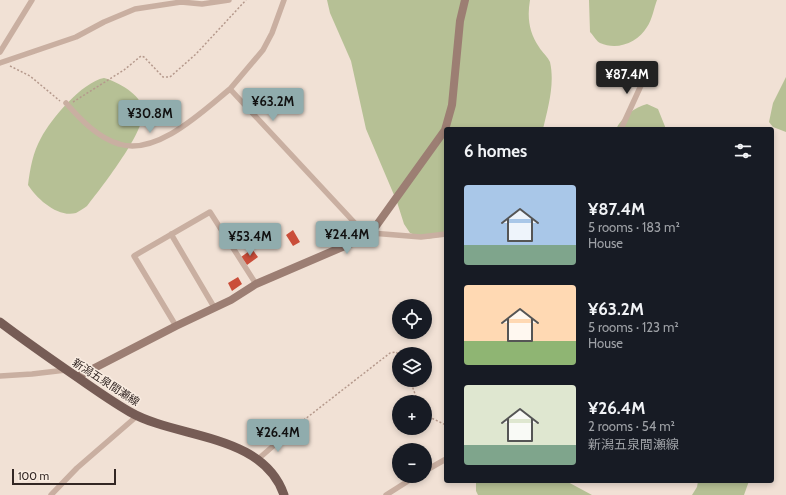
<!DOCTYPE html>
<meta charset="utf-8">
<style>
body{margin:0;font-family:Cabin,"Noto Sans JP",sans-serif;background:#20242c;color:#f1f3f6;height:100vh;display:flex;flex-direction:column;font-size:15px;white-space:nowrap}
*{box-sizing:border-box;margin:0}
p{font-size:13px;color:#9ea1a6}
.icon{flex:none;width:22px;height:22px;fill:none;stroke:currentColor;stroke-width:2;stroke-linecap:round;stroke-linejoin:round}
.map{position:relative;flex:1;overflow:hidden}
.side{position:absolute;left:444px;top:127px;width:330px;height:356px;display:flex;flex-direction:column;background:#171b24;border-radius:4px;box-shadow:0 2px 6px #0003}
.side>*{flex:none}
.buttons{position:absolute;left:392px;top:299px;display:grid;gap:8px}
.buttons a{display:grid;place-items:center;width:40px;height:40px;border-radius:50%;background:#171b24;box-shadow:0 2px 6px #0003;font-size:20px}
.scale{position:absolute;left:12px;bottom:10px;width:104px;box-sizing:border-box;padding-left:4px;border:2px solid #332724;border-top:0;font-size:11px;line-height:14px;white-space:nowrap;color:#332724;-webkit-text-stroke:3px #f9ece1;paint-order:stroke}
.price{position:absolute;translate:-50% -34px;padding:0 9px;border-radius:4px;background:#90acad;color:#111;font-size:13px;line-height:26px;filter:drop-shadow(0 1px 2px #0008)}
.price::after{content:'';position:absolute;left:50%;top:24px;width:12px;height:9px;margin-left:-6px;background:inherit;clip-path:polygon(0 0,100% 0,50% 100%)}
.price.on{background:#222;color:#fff}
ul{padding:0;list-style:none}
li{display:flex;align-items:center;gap:12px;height:100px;padding:0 20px}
li span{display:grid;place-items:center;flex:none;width:112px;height:80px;border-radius:4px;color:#555}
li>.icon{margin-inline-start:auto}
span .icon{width:48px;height:48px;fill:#fffc;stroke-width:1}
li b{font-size:17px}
h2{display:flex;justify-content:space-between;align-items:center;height:48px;padding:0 20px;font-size:17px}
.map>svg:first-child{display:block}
.green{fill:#b6c095}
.building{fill:#ca4e3a}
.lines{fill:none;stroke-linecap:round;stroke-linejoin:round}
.path{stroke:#b5998c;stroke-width:1.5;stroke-dasharray:2 2;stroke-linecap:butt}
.street{stroke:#c9afa1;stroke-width:5.5}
.secondary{stroke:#9c7e73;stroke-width:8}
.primary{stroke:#765c55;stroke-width:9}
.labels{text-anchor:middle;stroke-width:3;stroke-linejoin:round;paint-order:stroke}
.street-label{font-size:11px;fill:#332724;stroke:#f9ece1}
</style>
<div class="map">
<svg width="786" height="495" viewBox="0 0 786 495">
<rect width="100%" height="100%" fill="#f1e1d5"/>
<path class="green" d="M327 0H530C527 17 529 33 539 47 542 52 548 57 550 62 555 84 548 108 543 129H446V236L426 239 410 233 404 224 397 202 366 129 351 61 330 13Z
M589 0H657C654 8 652 20 647 27 638 42 618 51 600 43 597 42 593 35 590 32Z
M786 77V132L773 127 769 122 773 103Z
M104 78C118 82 141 94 143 110 146 131 101 188 87 206 84 208 80 211 76 213 58 218 37 199 28 185 30 169 33 152 41 138 51 119 82 82 104 78Z
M647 104 658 109 666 129H616C622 117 635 107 647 104Z
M476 481H566L592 495H478L476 491Z
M698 481H749L744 495H692L697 487Z"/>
<path class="building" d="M237 227 240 232 231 237 229 232Z
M293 230 300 242 293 246 286 235Z
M252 249 258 257 247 265 241 257Z
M238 277 242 284 232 291 228 283Z"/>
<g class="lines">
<path class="path" d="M10 66 30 76 60 101
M73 102 124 70 141 56 144 57 163 77H170L196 54 246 0
M410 380 418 402
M425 415 446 425
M291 430 390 353 396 352 399 355"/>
<path class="street" d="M284 0 272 33 263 50 230 89 366 235
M0 52 32 0
M0 63 76 37 104 22 135 9 181 2 202 4 229 0
M66 103C80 119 98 138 119 144 157 156 203 111 230 89
M621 129 649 68
M371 233 421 237 446 234
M171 234 214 307
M176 326 134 256 210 212 256 284
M0 376 32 374 66 370
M257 460 287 434
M425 471 446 459
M51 495 77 468 137 416
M386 495 416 476"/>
<path class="secondary" d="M77 377 176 326 231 300 256 284 354 242 371 233 445 130 452 105 460 21 465 0"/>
<path class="primary" d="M0 322C25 341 51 359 77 377 94 389 111 401 130 412 177 439 263 433 284 495"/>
</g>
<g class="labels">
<g class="street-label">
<text transform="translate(106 382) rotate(33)" y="4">新潟五泉間瀬線</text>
</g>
</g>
</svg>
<div class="buttons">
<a><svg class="icon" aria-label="locate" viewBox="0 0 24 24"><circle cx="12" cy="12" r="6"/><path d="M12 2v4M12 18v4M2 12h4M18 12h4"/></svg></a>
<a><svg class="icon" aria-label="layers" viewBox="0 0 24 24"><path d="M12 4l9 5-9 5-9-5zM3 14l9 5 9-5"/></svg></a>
<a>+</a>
<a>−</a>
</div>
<div class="scale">100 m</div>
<b class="price on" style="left:627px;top:95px">¥87.4M</b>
<b class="price" style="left:273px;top:122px">¥63.2M</b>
<b class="price" style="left:150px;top:134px">¥30.8M</b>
<b class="price" style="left:347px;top:255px">¥24.4M</b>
<b class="price" style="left:250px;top:257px">¥53.4M</b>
<b class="price" style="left:278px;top:453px">¥26.4M</b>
<section class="side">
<h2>6 homes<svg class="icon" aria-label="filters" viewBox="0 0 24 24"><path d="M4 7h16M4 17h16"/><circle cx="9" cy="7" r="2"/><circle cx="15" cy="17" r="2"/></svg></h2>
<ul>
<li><span style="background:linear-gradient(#a9c7e8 75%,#7fa58c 0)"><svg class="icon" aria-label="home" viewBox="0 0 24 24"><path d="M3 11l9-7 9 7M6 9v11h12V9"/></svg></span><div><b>¥87.4M</b><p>5 rooms · 183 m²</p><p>House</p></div></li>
<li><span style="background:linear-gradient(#ffd9b3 70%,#8fb573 0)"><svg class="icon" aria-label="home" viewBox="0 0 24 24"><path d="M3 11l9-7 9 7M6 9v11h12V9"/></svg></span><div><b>¥63.2M</b><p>5 rooms · 123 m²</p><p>House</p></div></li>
<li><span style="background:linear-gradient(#dfe7d0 75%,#7fa58c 0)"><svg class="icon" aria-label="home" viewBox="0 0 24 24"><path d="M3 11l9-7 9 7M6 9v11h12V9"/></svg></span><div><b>¥26.4M</b><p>2 rooms · 54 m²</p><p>新潟五泉間瀬線</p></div></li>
</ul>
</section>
</div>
